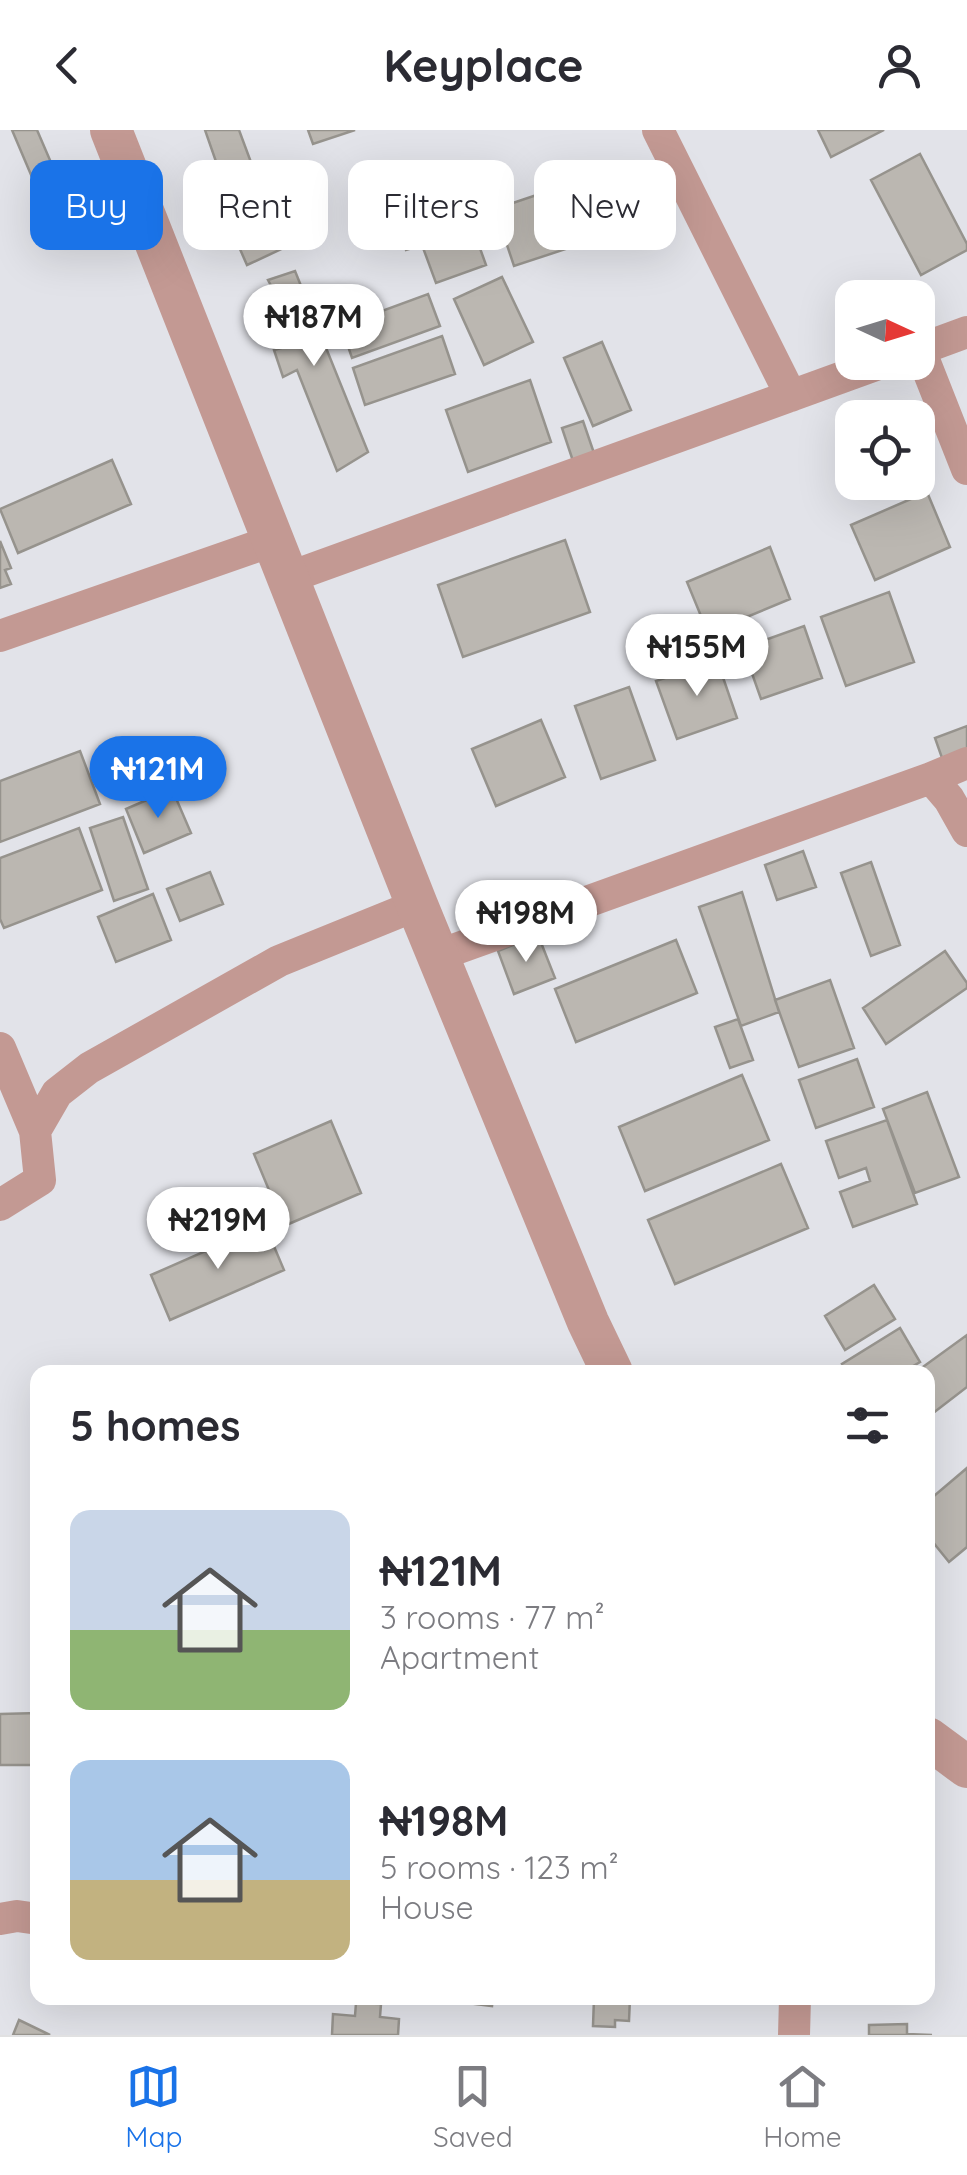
<!DOCTYPE html>
<meta charset="utf-8">
<style>
body{margin:0;font-family:Quicksand,sans-serif;background:#f2f2f3;color:#2b2b33;height:100vh;display:flex;flex-direction:column;font-size:38px;white-space:nowrap}
*{box-sizing:border-box;margin:0}
p{font-size:32px;color:#7c7c81}
.icon{flex:none;width:55px;height:55px;fill:none;stroke:currentColor;stroke-width:2;stroke-linecap:round;stroke-linejoin:round}
.map{position:relative;flex:1;overflow:hidden}
.side{position:absolute;left:30px;top:1235px;width:905px;height:640px;display:flex;flex-direction:column;background:#fff;border-radius:20px;box-shadow:0 10px 40px #0002}
.side>*{flex:none}
.banner{position:absolute;left:30px;top:30px;width:908px;height:90px;display:flex;gap:20px}
.needle{width:65px;rotate:94deg}
.fabs{position:absolute;left:835px;top:150px;display:grid;gap:20px}
.fabs a{display:grid;place-items:center;width:100px;height:100px;border-radius:20px;background:#fff;box-shadow:0 10px 40px #0002;font-size:50px}
.price{position:absolute;translate:-50% -85px;padding:0 22px;border-radius:35px;background:#fff;color:#222;font-size:32px;line-height:65px;filter:drop-shadow(0 2px 5px #0008)}
.price::after{content:'';position:absolute;left:50%;top:60px;width:30px;height:22px;margin-left:-15px;background:inherit;clip-path:polygon(0 0,100% 0,50% 100%)}
.price.current{background:#1a73e8;color:#fff}
ul{padding:0;list-style:none}
li{display:flex;align-items:center;gap:30px;height:250px;padding:0 40px}
li span{display:grid;place-items:center;flex:none;width:280px;height:200px;border-radius:20px;color:#555}
li>.icon{margin-inline-start:auto}
span .icon{width:120px;height:120px;fill:#fffc;stroke-width:1}
li b{font-size:42px}
h2{display:flex;justify-content:space-between;align-items:center;height:120px;padding:0 40px;font-size:42px}
.pill{padding:0 35px;border-radius:20px;background:#fff;box-shadow:0 10px 40px #0002;font-size:35px;line-height:90px}
.pill.current{background:#1a73e8;color:#fff}
header{display:flex;justify-content:space-between;align-items:center;height:130px;padding:0 40px;background:#fff;font-size:45px;font-weight:700}
.menu{display:flex;justify-content:space-around;align-items:center;height:140px;border-top:2px solid #e1e1e2;background:#fff;font-size:28px;color:#7c7c81}
.menu a{display:grid;justify-items:center;gap:5px}
.menu .current{color:#1a73e8}
.map>svg:first-child{display:block}
.building{fill:#bbb7b1;stroke:#96938d;stroke-width:2.5}
.lines{fill:none;stroke-linecap:round;stroke-linejoin:round}
.minor{stroke:#c39993;stroke-width:32}
.tertiary{stroke:#c39993;stroke-width:42}
</style>
<header><svg class="icon" aria-label="back" viewBox="0 0 24 24"><path d="M15 5l-7 7 7 7"/></svg>Keyplace<svg class="icon" aria-label="person" viewBox="0 0 24 24"><circle cx="12" cy="8" r="4"/><path d="M4 21q1-7 8-7t8 7"/></svg></header>
<div class="map">
<svg width="967" height="1905" viewBox="0 0 967 1905">
<rect width="100%" height="100%" fill="#e2e3e9"/>
<path class="building" d="M12 0H37L62 58 43 73Z
M205 0H239L252 35 221 46Z
M308 0H355L313 14Z
M818 0H884L831 27Z
M920 24 967 114V120L921 145 871 50Z
M255 42 288 116 247 135 232 101 248 94 245 87 232 90 226 55Z
M575 52 582 73 592 70 605 106 514 136 495 79Z
M458 57 486 135 436 153 422 115 406 120 392 81Z
M295 141 368 322 337 341 297 240 283 247 274 220 292 215 285 201 274 205 263 173 276 165 268 150Z
M502 147 533 212 484 235 454 169Z
M428 164 440 196 352 228 341 196Z
M442 206 455 244 365 275 353 238Z
M602 212 631 280 593 296 564 228Z
M530 250 551 312 468 342 446 280Z
M583 291 595 326 574 334 562 298Z
M112 330 131 374 18 423 0 379Z
M927 362 950 417 875 450 851 395Z
M565 410 590 482 463 527 438 455Z
M0 411 11 438 5 440 11 454 0 458Z
M770 417 790 469 708 503 687 452Z
M889 462 914 532 846 556 821 487Z
M804 496 822 548 761 569 743 518Z
M717 530 737 588 677 609 656 551Z
M629 557 655 630 601 649 575 576Z
M541 590 565 647 496 676 472 619Z
M967 596V619L942 628 935 608Z
M80 621 100 674 0 712V651Z
M172 659 191 703 144 723 126 679Z
M123 687 148 759 114 771 90 698Z
M79 698 102 760 4 798 0 789V728Z
M803 721 816 757 777 770 765 735Z
M871 732 900 815 871 826 841 743Z
M210 742 223 774 180 791 167 759Z
M742 762 779 882 741 896 699 777Z
M153 764 171 810 116 832 98 787Z
M538 805 555 848 514 864 498 821Z
M676 810 697 863 576 912 555 859Z
M945 821 967 853V858L886 914 863 878Z
M830 850 854 918 799 937 775 870Z
M738 889 753 930 730 938 715 897Z
M857 929 874 977 816 998 799 950Z
M742 945 769 1010 645 1061 619 997Z
M927 962 959 1047 915 1063 883 979Z
M887 990 917 1074 853 1097 840 1062 870 1051 866 1038 839 1048 826 1011Z
M331 991 361 1063 284 1096 254 1024Z
M781 1034 808 1098 675 1154 648 1090Z
M265 1095 284 1140 170 1190 151 1145Z
M874 1155 895 1189 845 1220 825 1186Z
M900 1198 920 1232 903 1242H847L842 1234Z
M967 1205V1257L928 1287V1242H916Z
M967 1338V1417L949 1432 928 1406V1371Z
M38 1583V1635H0V1584Z
M38 1675V1730H35L32 1676Z
M427 1868H493L492 1876Z
M594 1868H630L629 1891 615 1890V1897L593 1896Z
M356 1873 381 1874 380 1887 399 1889 398 1905H332L333 1884 355 1886Z
M19 1890 50 1905H13Z
M907 1894V1904L932 1905H869V1895Z"/>
<g class="lines">
<path class="minor" d="M658 0 791 266
M918 220 967 202
M920 220 967 339
M290 447 884 232
M0 506 275 410
M931 648 967 633
M439 825 931 648 949 669 967 701
M0 918 35 1001 40 1050 0 1075
M35 1001 57 963 89 938 279 831 417 775
M0 1789 17 1786 38 1789
M794 1905 795 1868"/>
<path class="tertiary" d="M111 0 417 775 588 1192 612 1242
M928 1608 967 1637"/>
</g>
</svg>
<div class="fabs">
<a><svg class="needle" viewBox="-14 -14 28 28"><path d="M0-13l5 13h-10z" fill="#e53935"/><path d="M0 13l5-13h-10z" fill="#7c7c81"/></svg></a>
<a><svg class="icon" aria-label="locate" viewBox="0 0 24 24"><circle cx="12" cy="12" r="6"/><path d="M12 2v4M12 18v4M2 12h4M18 12h4"/></svg></a>
</div>
<b class="price" style="left:314px;top:239px">₦187M</b>
<b class="price" style="left:697px;top:569px">₦155M</b>
<b class="price current" style="left:158px;top:691px">₦121M</b>
<b class="price" style="left:526px;top:835px">₦198M</b>
<b class="price" style="left:218px;top:1142px">₦219M</b>
<div class="banner">
<a class="pill current">Buy</a>
<a class="pill">Rent</a>
<a class="pill">Filters</a>
<a class="pill">New</a>
</div>
<section class="side">
<h2>5 homes<svg class="icon" aria-label="filters" viewBox="0 0 24 24"><path d="M4 7h16M4 17h16"/><circle cx="9" cy="7" r="2"/><circle cx="15" cy="17" r="2"/></svg></h2>
<ul>
<li><span style="background:linear-gradient(#c9d6e8 60%,#8fb573 0)"><svg class="icon" aria-label="home" viewBox="0 0 24 24"><path d="M3 11l9-7 9 7M6 9v11h12V9"/></svg></span><div><b>₦121M</b><p>3 rooms · 77 m²</p><p>Apartment</p></div></li>
<li><span style="background:linear-gradient(#a9c7e8 60%,#c2b280 0)"><svg class="icon" aria-label="home" viewBox="0 0 24 24"><path d="M3 11l9-7 9 7M6 9v11h12V9"/></svg></span><div><b>₦198M</b><p>5 rooms · 123 m²</p><p>House</p></div></li>
</ul>
</section>
</div>
<nav class="menu">
<a class="current"><svg class="icon" aria-label="map" viewBox="0 0 24 24"><path d="M3 6l6-2 6 2 6-2v14l-6 2-6-2-6 2zM9 4v14M15 6v14"/></svg>Map</a>
<a><svg class="icon" aria-label="saved" viewBox="0 0 24 24"><path d="M7 4h10v16l-5-4-5 4z"/></svg>Saved</a>
<a><svg class="icon" aria-label="home" viewBox="0 0 24 24"><path d="M3 11l9-7 9 7M6 9v11h12V9"/></svg>Home</a>
</nav>
